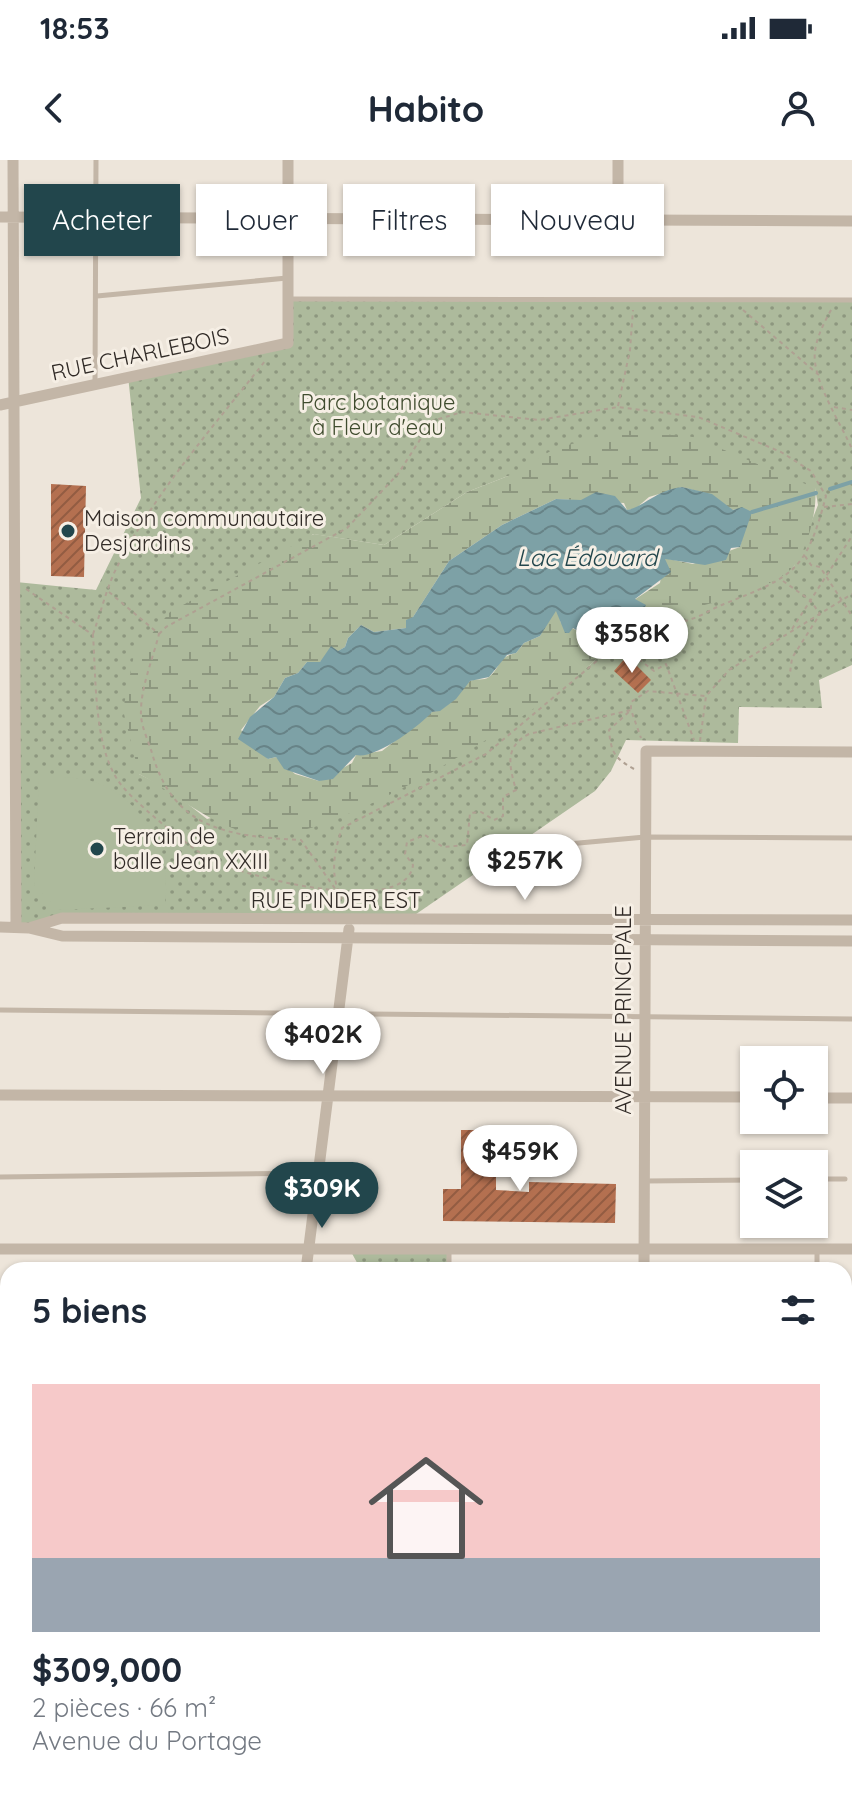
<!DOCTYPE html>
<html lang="fr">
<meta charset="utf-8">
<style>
body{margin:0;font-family:Quicksand,sans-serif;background:#f2f2f3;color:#1f2937;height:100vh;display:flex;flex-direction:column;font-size:30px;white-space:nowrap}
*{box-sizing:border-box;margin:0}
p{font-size:26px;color:#747a83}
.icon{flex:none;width:44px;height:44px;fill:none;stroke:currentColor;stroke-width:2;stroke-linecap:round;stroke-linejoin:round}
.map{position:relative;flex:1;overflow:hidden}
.panel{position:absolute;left:0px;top:1102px;width:852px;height:536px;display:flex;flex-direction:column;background:#fff;border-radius:24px 24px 0 0;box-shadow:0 2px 6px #0004}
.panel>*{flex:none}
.guide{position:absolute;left:24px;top:24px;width:804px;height:72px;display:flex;gap:16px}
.buttons{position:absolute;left:740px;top:886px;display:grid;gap:16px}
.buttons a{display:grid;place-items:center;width:88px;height:88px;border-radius:0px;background:#fff;box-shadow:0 2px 6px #0004;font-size:40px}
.price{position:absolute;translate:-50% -68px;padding:0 18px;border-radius:28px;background:#fff;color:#222;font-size:26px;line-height:52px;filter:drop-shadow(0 2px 4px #0008)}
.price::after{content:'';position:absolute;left:50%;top:48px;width:24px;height:18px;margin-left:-12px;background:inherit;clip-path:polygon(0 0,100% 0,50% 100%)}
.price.active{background:#22464c;color:#fff}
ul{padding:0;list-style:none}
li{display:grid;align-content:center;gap:16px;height:424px;padding:0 32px}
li+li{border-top:2px solid #e0e1e3}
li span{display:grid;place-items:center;height:248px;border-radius:0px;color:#555}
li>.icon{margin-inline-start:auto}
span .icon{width:144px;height:144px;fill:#fffc;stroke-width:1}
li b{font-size:34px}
h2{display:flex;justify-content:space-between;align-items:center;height:96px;padding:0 32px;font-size:34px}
.chip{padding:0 28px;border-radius:0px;background:#fff;box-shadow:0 2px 6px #0004;font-size:28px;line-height:72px}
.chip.active{background:#22464c;color:#fff}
.status{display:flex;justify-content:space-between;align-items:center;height:56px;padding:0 40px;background:#fff;direction:ltr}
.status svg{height:22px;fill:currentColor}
header{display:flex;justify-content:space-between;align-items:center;height:104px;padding:0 32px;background:#fff;font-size:36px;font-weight:700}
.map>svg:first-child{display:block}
.grass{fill:url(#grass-dots);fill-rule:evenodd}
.wetland{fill:url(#wetland-marsh);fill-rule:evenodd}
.pitch{fill:#adba9c}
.water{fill:url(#water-waves)}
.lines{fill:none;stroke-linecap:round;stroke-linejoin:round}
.stream{stroke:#7da1a6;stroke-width:4}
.building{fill:url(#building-hatch)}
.path{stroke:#afa092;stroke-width:2;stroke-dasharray:4 4;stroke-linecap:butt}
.service{stroke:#c3b6a7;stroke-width:5}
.minor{stroke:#c3b6a7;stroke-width:11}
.tertiary{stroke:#c3b6a7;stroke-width:14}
.poi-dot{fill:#22464c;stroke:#f6efe5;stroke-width:3}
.labels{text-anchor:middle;stroke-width:6;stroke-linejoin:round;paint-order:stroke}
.street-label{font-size:22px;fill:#312b27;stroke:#f6efe5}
.park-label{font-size:22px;fill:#3f4c2e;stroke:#f6efe5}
.poi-label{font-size:22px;fill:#312b27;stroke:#f6efe5;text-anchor:start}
.water-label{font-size:24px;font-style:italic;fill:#22464c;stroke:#f6efe5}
</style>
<div class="status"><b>18:53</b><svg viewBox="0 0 49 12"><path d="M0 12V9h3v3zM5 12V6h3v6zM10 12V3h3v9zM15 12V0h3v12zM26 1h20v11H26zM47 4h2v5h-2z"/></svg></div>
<header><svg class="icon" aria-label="back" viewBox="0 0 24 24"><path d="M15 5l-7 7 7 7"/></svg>Habito<svg class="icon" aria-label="person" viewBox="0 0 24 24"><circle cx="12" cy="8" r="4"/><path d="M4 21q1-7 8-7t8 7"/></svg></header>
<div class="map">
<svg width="852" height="1638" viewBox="0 0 852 1638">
<defs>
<pattern id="grass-dots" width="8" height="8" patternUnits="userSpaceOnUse" patternTransform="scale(2)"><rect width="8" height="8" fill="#adba9c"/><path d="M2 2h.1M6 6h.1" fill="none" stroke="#8d977f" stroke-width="1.8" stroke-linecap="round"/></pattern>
<pattern id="wetland-marsh" width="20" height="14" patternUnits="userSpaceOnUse" patternTransform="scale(2)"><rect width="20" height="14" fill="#adba9c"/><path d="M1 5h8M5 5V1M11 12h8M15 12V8" fill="none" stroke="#8d977f"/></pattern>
<pattern id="water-waves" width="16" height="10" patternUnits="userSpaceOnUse" patternTransform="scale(2)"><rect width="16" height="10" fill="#7da1a6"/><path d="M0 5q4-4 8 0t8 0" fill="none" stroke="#678387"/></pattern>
<pattern id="building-hatch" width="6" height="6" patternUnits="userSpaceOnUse" patternTransform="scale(2)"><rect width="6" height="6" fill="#b47050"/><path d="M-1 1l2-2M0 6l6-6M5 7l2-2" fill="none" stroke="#935c42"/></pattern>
</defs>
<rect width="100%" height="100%" fill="#ede5da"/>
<path class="grass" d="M287 139 852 140V505L819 520 822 548 739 547 738 583 626 580 611 611 595 631 406 761 62 758 16 767V422L96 430 141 338 128 216 287 183ZM508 316 815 328 818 345 794 406 777 418 734 435 630 463 590 505 473 586 207 659 170 630 139 614 313 374 384 385 467 332Z
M449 1087V1110H361L349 1088Z
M844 1266H852V1331H844Z"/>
<path class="wetland" d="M622 270 693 277 815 328C818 348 807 392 793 407 771 431 701 446 669 454 657 456 638 458 628 464 614 475 604 492 591 504 532 558 364 661 286 674 228 683 186 639 139 614L123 550 134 495 170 452 314 374 384 385 467 332 508 316 554 289ZM682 327 712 335 732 350 738 349 746 364 740 387 693 404 664 398 660 423 634 440 639 445 629 454 608 452 594 461 591 469 580 472 561 463 557 450 550 455 540 476 524 483 516 493C497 497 500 509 489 517 484 521 475 518 470 521 455 530 451 550 432 552L382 591 356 595 352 603 319 621 295 614 276 597 268 599 241 570 260 546 274 537 285 518 298 513 307 502H320L345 487 348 478 361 465 374 472 406 468 449 401 502 365 556 339 624 343 627 350 635 349 649 337Z"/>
<path class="pitch" d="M39 617C55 617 72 616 88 620 142 635 173 692 165 745L58 750 34 725Z"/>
<path class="water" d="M682 327 712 334 733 350 742 347 752 352 740 387 731 388 726 400 705 405 665 399 671 412 635 439 646 445 642 453C622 454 601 446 591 469L580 472 573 468 569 473H565L556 451 540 476 524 483 516 493 507 495 489 517 470 521 456 539 440 551 432 552C420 566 374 600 356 595L333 619 319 621 284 609 276 597 268 599 238 579 250 557 274 537 285 518 298 513 307 502H320L331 486 338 491 345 487 348 478 361 465 374 472 406 468V460L413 457 449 401 502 365 556 339 581 340 596 332 615 336 627 350C644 347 656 330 682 327Z"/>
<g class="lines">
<path class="stream" d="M830 329 852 322
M752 352 816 333"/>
</g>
<path class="building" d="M51 324 86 326 84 417 51 416Z
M627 496 651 520 638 533 614 511Z
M461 970H496V1030L529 1032V1022L616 1024 615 1063 443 1061V1029H461Z"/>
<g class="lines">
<path class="path" d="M743 150 820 216
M831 150C824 163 817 176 815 191 811 218 841 264 852 289
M618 246 630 190 633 150
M834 247 852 250
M824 347 852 344
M805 396 811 405 820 407 852 456
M783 421 810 440 820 454 792 498 790 513
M26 429 93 475C96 518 94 583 117 619 128 638 190 688 210 699 241 716 406 759 413 705L405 694 407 682 425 675 443 687 467 685 470 653 481 652 494 660 503 656V637L516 630C510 608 503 587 529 574L631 550 641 578
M109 432 159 474C153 498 141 527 141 551 140 564 148 580 152 593 174 671 230 676 301 680L336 730
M792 469 852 376
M93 474C101 452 107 426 118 405 156 331 214 266 265 201
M159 474 166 467 347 368 398 314 432 261 462 252 539 260 618 247 698 257 781 292 811 311 826 336C806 412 794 416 724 444 711 449 697 459 684 461 667 464 653 462 636 468L486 594 342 668C333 695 329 719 345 744
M627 478 640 500 654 511 666 504 694 580
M700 581 706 536 729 510 852 434
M634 609C614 598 611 592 609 570L631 550V542L648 531 705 536"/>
<path class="service" d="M97 136 287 118
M289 139 852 140
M95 224 96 0
M546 686 645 677 852 678
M0 850 852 859
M0 1017 319 1013
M814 1019H845
M646 1021 754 1020
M449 1110V1091
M817 1110V1091
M0 1179H8
M844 1331H852
M0 1336H8
M0 1496H8
M844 1498H852"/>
<path class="minor" d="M13 0 16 767
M618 0V60
M0 57 852 61
M0 245 288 183V0
M0 767 29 768 62 776 852 781
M29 768 62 758 852 760
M0 935 754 937
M814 938H852
M0 1089H852
M306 1110 349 769
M644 1110 646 591 852 592
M0 1247H8
M844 1254H852
M0 1402H8
M844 1568H852
M238 1638 239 1630"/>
<path class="tertiary" d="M844 1404H852
M0 1570H8
M642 1638 643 1630"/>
</g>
<g class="poi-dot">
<circle cx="68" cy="371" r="8"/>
<circle cx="97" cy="689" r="8"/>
</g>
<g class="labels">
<g class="street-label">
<text transform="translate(140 194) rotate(-12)" y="8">RUE CHARLEBOIS</text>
<text x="336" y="748">RUE PINDER EST</text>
<text transform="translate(623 850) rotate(-90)" y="8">AVENUE PRINCIPALE</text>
</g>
<g class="park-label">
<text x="378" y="250">Parc botanique<tspan x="378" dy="25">à Fleur d'eau</tspan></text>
</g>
<g class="poi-label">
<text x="84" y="366">Maison communautaire<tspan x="84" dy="25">Desjardins</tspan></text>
<text x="113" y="684">Terrain de<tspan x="113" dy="25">balle Jean XXIII</tspan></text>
</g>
<g class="water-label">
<text x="587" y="406">Lac Édouard</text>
</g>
</g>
</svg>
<div class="buttons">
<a><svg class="icon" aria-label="locate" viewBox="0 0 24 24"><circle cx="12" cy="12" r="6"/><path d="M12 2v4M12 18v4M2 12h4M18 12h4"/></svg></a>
<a><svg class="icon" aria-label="layers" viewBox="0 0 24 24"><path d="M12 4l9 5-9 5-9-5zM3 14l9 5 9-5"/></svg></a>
</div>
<b class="price" style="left:632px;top:515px">$358K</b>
<b class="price" style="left:525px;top:742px">$257K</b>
<b class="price" style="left:323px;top:916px">$402K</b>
<b class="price" style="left:520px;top:1033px">$459K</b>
<b class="price active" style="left:322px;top:1070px">$309K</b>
<div class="guide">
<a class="chip active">Acheter</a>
<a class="chip">Louer</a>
<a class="chip">Filtres</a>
<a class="chip">Nouveau</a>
</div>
<section class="panel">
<h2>5 biens<svg class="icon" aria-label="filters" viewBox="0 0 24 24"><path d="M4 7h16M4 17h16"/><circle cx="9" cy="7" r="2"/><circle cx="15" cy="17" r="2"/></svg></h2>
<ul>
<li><span style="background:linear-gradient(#f6c9c9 70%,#9aa5b1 0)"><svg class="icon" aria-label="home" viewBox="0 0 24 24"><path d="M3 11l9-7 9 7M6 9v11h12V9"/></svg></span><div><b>$309,000</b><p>2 pièces · 66 m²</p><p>Avenue du Portage</p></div></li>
</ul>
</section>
</div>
